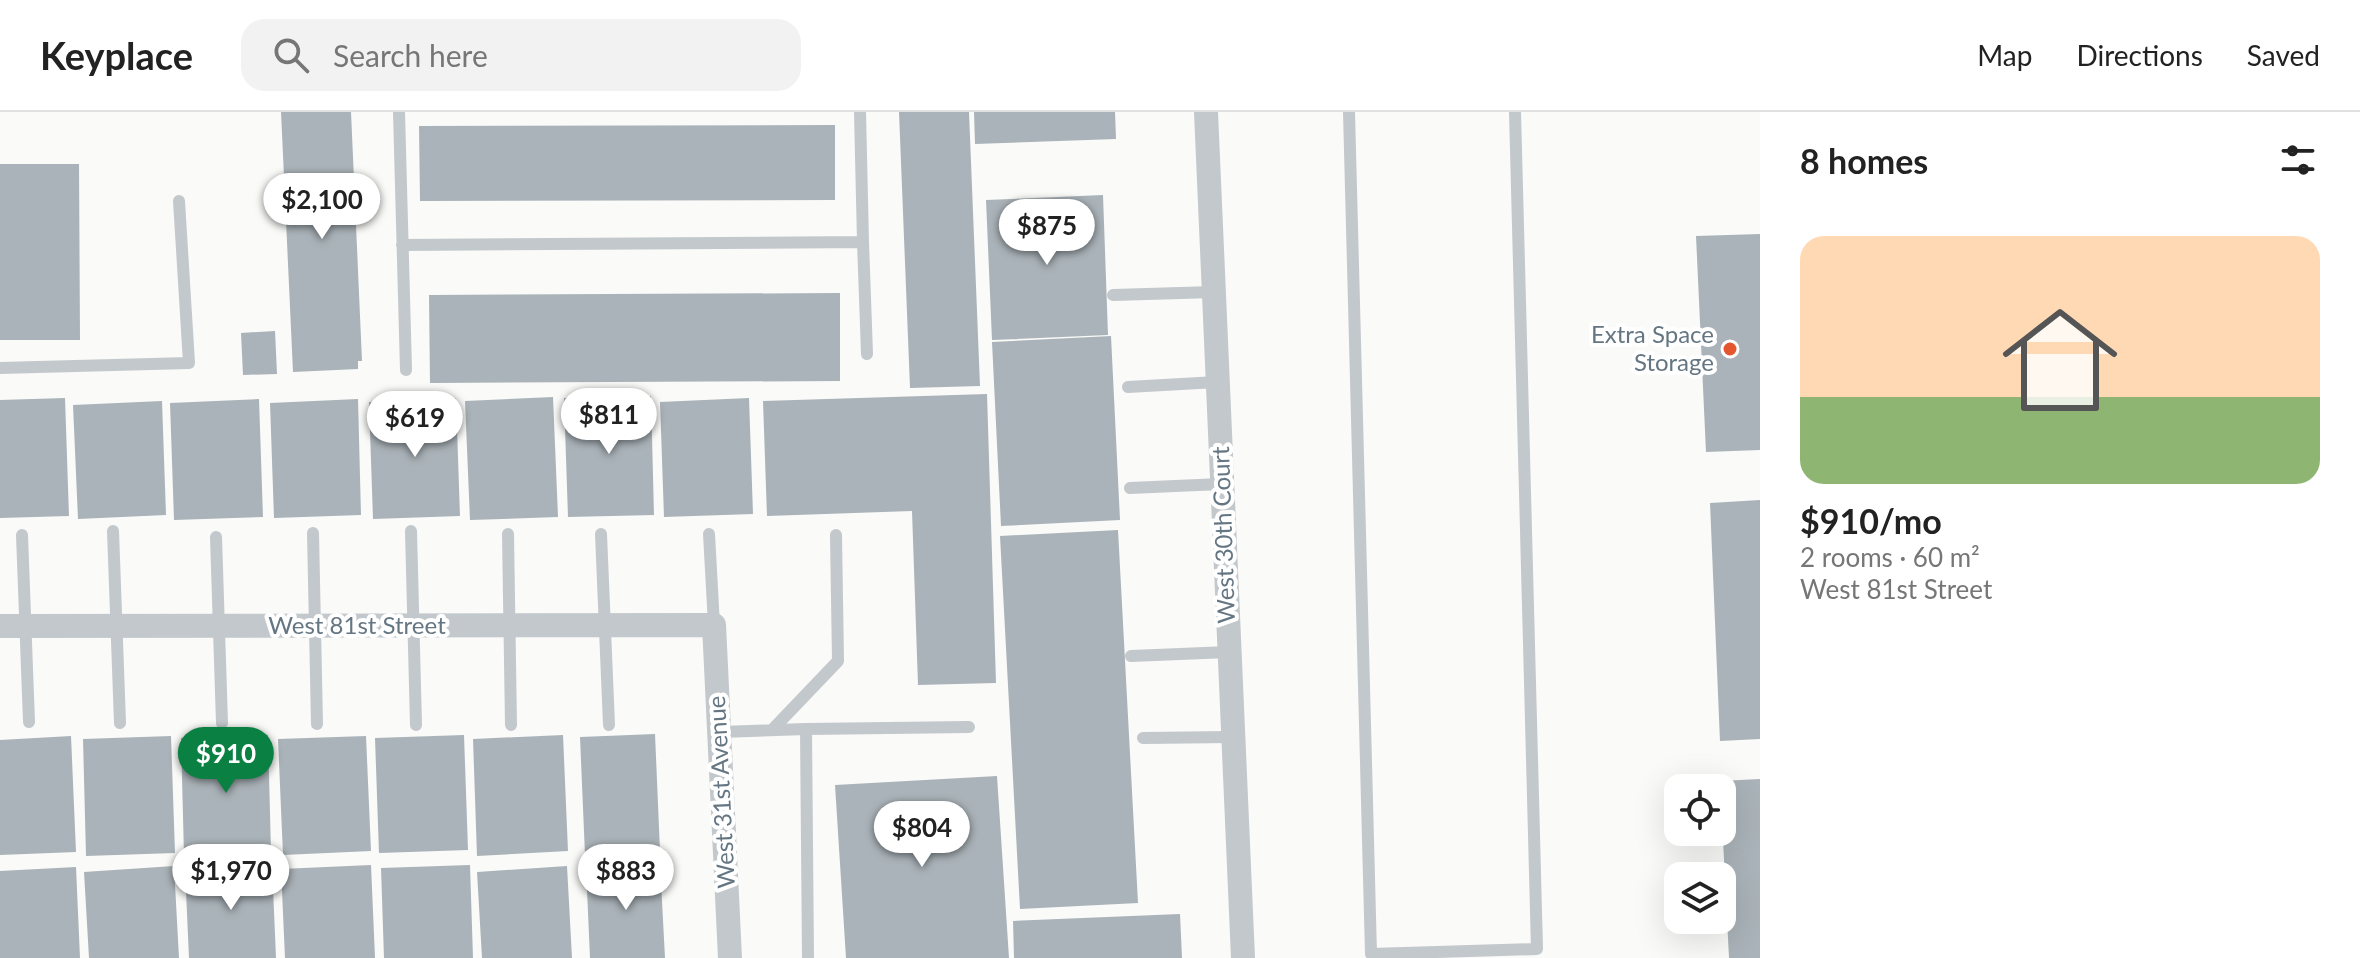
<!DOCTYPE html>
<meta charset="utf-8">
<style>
body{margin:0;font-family:Lato,sans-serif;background:#f2f2f2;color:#222;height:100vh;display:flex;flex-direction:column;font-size:30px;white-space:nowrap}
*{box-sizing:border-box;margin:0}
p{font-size:26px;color:#767676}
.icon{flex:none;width:44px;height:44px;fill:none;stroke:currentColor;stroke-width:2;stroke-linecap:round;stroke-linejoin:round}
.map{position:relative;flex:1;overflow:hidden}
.details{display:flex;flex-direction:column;background:#fff;width:600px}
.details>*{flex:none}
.buttons{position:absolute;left:1664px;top:662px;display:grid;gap:16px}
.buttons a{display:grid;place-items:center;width:72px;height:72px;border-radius:16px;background:#fff;box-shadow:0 8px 32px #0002;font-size:40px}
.price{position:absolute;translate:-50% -68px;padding:0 18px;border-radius:28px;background:#fff;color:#222;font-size:26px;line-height:52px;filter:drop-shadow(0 2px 4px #0008)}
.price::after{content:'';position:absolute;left:50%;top:48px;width:24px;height:18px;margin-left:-12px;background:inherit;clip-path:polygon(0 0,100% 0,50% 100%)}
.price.selected{background:#0b8043;color:#fff}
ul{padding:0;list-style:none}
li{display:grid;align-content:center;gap:16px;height:424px;padding:0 40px}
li+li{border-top:2px solid #e0e0e0}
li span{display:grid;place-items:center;height:248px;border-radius:24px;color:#555}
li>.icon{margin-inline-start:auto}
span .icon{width:144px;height:144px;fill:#fffc;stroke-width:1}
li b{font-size:34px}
h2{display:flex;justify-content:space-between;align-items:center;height:96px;padding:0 40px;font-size:34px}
header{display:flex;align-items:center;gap:48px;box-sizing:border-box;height:112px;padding:0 40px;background:#fff;border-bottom:2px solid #e0e0e0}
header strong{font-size:38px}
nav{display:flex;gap:44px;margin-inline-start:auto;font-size:28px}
.search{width:560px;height:72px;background:#f2f2f2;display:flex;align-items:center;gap:20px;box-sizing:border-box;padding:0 28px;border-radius:24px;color:#767676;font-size:30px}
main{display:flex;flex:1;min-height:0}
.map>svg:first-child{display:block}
.building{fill:#aab3b9}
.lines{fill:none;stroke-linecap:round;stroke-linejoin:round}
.service{stroke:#c3c8cc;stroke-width:12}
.minor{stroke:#c3c8cc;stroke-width:24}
.poi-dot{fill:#e4572e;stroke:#fff;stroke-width:3}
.labels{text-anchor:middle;stroke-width:8;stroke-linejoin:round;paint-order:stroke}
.poi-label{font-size:24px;fill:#657683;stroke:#fff;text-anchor:end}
.street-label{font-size:24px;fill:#657683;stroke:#fff}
</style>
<header>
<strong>Keyplace</strong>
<div class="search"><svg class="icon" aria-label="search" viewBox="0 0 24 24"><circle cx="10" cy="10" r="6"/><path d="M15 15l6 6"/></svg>Search here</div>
<nav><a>Map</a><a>Directions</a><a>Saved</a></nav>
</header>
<main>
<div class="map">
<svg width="1760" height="846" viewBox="0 0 1760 846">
<rect width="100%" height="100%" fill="#fafaf8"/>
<path class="building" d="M281 0H351L362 249H358V257L293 260Z
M899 0H969L980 274 910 276Z
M974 0H1115L1116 27 975 32Z
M835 13V88L420 89 419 14Z
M0 52H79L80 228H0Z
M1103 83 1108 223 992 228 986 88Z
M1760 122V338L1706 340 1696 124Z
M840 181V269L430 271 429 183Z
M275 219 277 262 243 263 241 221Z
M1111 224 1120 408 1001 414 992 230Z
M987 282 996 571 918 573 912 399 767 404 763 289Z
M651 284 654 403 568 405 564 286Z
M553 285 558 405 470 408 465 289Z
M65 286 69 404 0 406V288Z
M456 286 460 404 373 407 369 290Z
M749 286 753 402 664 405 660 290Z
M259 287 263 405 174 408 170 291Z
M358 287 361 403 274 406 270 291Z
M162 289 166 403 78 407 73 293Z
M1760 388V627L1720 629 1710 391Z
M1118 418 1138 791 1020 797 1000 424Z
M655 622 660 739 585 743 580 625Z
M268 623 271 740 184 743 181 626Z
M464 623 468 738 379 741 375 626Z
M563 623 568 739 477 744 473 627Z
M71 624 76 740 0 743V628Z
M171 624 175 741 86 744 83 627Z
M366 624 371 739 283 743 278 627Z
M997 664 1009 846H846L835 673Z
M1760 667V846H1729L1720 669Z
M660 751 665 846H590L586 755Z
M272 753 276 846H189L185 757Z
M371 753 375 846H285L281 757Z
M470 753 473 846H384L381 756Z
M174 754 179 846H89L84 760Z
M567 754 572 846H482L477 760Z
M76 755 80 846H0V759Z
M1180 802 1182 846H1014L1013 809Z"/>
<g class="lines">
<path class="service" d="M399 0 406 258
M1349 0 1371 842 1537 837 1515 0
M863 130 867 242
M402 133 863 130 860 0
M1113 183 1214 180
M0 256 189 251 179 89
M1128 275 1217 270
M1130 376 1221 372
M113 419 120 611
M411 419 416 613
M313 421 317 612
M508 422 511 613
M601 422 609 613
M709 422 714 513
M22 423 29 610
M216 425 222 611
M1131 544 1229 540
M806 617 969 615
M772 618 838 549 836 423
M720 620 806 617 808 846
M1143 626 1232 625"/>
<path class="minor" d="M1206 0 1243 846
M0 514 714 513 730 846"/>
</g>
<circle class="poi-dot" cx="1730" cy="237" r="8"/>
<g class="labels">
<g class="poi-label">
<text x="1714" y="231">Extra Space<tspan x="1714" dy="28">Storage</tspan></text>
</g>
<g class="street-label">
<text transform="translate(1224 423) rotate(-92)" y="8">West 30th Court</text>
<text x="357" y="522">West 81st Street</text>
<text transform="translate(722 680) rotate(-93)" y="8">West 31st Avenue</text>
</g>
</g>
</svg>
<div class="buttons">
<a><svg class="icon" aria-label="locate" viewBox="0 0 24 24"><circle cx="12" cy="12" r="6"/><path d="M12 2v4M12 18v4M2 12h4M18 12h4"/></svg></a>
<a><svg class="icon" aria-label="layers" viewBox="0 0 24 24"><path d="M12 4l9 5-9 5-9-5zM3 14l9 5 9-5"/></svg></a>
</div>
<b class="price" style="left:322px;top:129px">$2,100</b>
<b class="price" style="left:1047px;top:155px">$875</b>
<b class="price" style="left:609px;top:344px">$811</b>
<b class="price" style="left:415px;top:347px">$619</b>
<b class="price selected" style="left:226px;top:683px">$910</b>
<b class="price" style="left:922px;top:757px">$804</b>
<b class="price" style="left:231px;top:800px">$1,970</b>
<b class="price" style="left:626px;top:800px">$883</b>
</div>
<section class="details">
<h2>8 homes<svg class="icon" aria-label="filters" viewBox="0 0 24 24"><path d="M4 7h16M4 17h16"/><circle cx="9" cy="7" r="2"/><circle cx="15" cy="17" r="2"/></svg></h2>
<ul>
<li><span style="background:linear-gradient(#ffd9b3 65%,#8fb573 0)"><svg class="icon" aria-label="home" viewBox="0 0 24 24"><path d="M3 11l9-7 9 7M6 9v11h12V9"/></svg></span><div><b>$910/mo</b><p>2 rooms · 60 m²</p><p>West 81st Street</p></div></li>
</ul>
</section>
</main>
